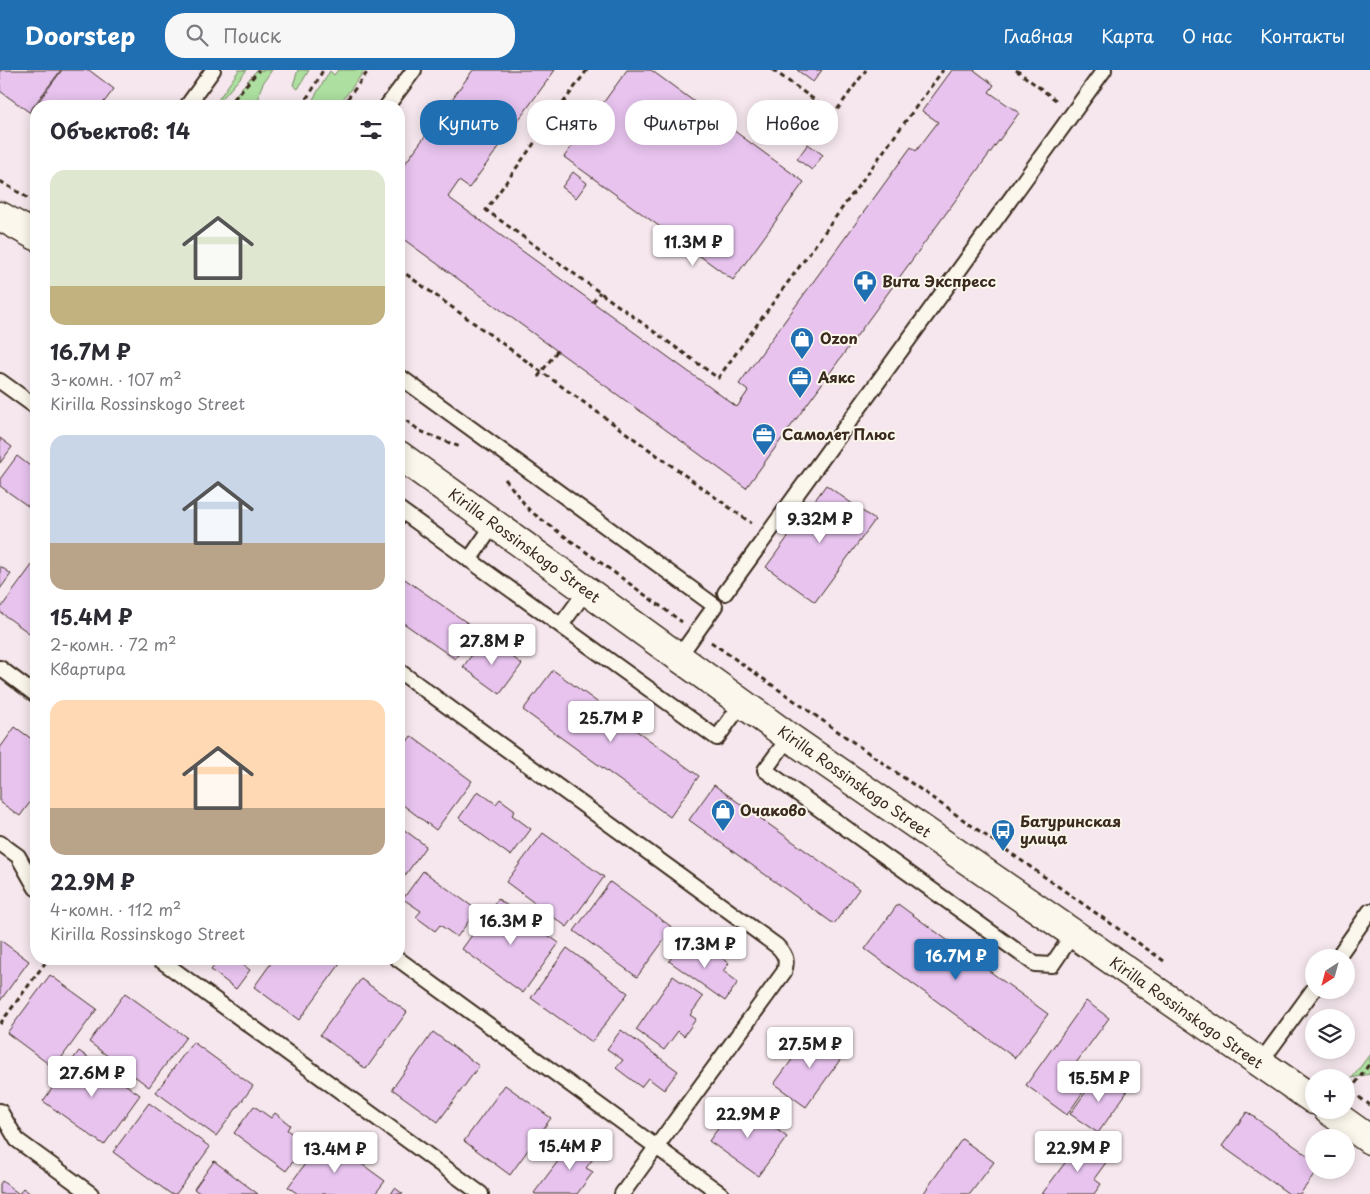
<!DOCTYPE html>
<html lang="ru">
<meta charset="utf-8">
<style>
body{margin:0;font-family:"Playpen Sans",sans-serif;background:#f7f7f7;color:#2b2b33;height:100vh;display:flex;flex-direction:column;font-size:19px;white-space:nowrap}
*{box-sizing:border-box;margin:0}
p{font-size:16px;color:#7c7c81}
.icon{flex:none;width:28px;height:28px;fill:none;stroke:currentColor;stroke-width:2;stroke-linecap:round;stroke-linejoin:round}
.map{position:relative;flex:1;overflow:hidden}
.sheet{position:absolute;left:30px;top:30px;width:375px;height:865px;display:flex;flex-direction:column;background:#fff;border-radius:20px;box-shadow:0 2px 12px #0003}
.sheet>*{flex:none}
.banner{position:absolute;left:420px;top:30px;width:475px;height:45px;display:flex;gap:10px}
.needle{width:32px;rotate:216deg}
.fabs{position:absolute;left:1305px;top:879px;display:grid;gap:10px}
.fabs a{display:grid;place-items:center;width:50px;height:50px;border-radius:50%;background:#fff;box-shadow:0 2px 12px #0003;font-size:25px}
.price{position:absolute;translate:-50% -42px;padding:0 11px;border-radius:5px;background:#fff;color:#222;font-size:16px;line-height:32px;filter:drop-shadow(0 1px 2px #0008)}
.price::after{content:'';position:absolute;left:50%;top:30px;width:15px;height:11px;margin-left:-8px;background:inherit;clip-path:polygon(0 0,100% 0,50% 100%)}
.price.active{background:#1f6fb2;color:#fff}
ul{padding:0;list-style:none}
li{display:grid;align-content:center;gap:10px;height:265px;padding:0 20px}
li span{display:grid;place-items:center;height:155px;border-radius:15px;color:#555}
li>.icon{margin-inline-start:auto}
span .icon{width:90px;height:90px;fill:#fffc;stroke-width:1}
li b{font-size:21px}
h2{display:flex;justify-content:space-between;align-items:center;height:60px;padding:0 20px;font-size:21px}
.tag{padding:0 18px;border-radius:20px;background:#fff;box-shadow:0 2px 12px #0003;font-size:18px;line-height:45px}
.tag.active{background:#1f6fb2;color:#fff}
header{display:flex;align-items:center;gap:30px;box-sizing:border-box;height:70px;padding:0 25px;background:#1f6fb2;color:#fff}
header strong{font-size:24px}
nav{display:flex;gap:28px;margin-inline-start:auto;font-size:18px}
.search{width:350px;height:45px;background:#f7f7f7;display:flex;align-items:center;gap:12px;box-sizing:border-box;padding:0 18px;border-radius:20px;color:#7c7c81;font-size:19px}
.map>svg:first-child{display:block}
.green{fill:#acdfa0;stroke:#74845f}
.building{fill:#e7c3ee;stroke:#3b2a1e}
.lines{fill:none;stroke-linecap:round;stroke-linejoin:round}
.service-casing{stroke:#3b2a1e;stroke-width:18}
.secondary-casing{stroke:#3b2a1e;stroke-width:31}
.path{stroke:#3b2a1e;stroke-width:3;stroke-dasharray:5 4;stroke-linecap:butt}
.service{stroke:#fbf7ec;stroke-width:14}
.secondary{stroke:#fbf7ec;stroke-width:28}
.labels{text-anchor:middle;stroke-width:4;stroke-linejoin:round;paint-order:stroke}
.poi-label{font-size:15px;font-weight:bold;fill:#3b2a1e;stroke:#fbf7ec;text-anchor:start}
.street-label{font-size:15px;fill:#3b2a1e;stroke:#fbf7ec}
</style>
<header>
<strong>Doorstep</strong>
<div class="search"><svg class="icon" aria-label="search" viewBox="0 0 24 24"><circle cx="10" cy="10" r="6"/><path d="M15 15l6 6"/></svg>Поиск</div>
<nav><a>Главная</a><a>Карта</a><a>О нас</a><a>Контакты</a></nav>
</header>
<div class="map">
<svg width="1370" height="1124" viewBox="0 0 1370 1124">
<rect width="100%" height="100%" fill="#f5e7ed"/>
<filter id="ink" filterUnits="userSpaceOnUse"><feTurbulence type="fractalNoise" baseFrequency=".02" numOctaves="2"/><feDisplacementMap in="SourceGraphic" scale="10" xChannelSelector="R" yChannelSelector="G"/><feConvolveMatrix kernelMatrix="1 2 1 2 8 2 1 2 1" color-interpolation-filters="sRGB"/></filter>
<g filter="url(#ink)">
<path class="green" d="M239 0H247L220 31 218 30Z
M257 0H272C264 11 255 23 261 36H226Z
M298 0H309L298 19 293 15Z
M338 0H365L338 36H309L330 1 334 5Z
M1370 984V1004L1352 1008Z"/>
<path class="building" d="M0 0H61L29 42 0 21Z
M62 0H89L114 19 101 36H36V48L30 43Z
M473 0H555L469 118 459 111 448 127 737 337 748 321 739 314 911 77 916 81 938 52 922 41 952 0H974L994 15 989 22 1019 43 746 418 399 166V102Z
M627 0H651L804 112 733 210 564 87Z
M797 0H822L813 12Z
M808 74 823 85 812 100 797 89Z
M573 102 587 113 576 128 562 117Z
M0 368 12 377 0 393Z
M17 386 34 399 36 396V442L0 416V409Z
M826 415 875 450 815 532 766 497Z
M35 491 36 492V568L0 542V539Z
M0 496 11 504 0 519Z
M399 505 476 559 455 589 399 550Z
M485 567 522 594 500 624 463 597Z
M553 600 699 706 670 747 523 640Z
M399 656 404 660 399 667Z
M15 657 36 672V724L20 746 0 732V678Z
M411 666 472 711 436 760 399 732V683Z
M714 715 859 819 834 854 689 750Z
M478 721 496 734 500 729 515 740 512 745 531 759 511 786 459 748Z
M399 756 426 776 399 814Z
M543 763 604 807 567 857 506 812Z
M423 801 477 840 457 867 440 855 435 861 416 847 421 841 403 829Z
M610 812 673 858 637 907 574 861Z
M498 829 559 873 523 923 462 879Z
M898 834 1048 944 1015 988 865 879Z
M0 870 29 891 0 931Z
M683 872 697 882 703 874 729 893 723 901 738 912 725 931 669 891Z
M567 878 628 923 592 972 531 928Z
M219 889H235L250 900 236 919 211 900Z
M274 889H333L340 894 299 950 254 917Z
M50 905 97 939 54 998 7 963Z
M673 906 703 927 690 945 696 949 684 966 678 961 664 980 636 960Z
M361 909 407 942 366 999 320 965Z
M125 923 186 967 149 1017 89 972Z
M1086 931 1109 948 1065 1008 1083 1022 1067 1045 1026 1015Z
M621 960 678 1001 664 1020 648 1008 641 1017 616 998 623 990 607 979Z
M814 960 845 983 806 1037 774 1014Z
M433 962 479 996 438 1052 392 1019Z
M193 972 253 1016 216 1066 156 1022Z
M79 981 140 1025 104 1075 43 1031Z
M1100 1002 1127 1022 1098 1063 1070 1044Z
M505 1015 551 1048 510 1105 464 1071Z
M738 1031 787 1067 758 1106 709 1071Z
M149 1033 210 1077 176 1124H171L113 1082Z
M254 1036 271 1048 275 1043 290 1055 287 1060 306 1074 286 1101 234 1063Z
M1247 1042 1314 1090V1100H1318L1300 1124H1289L1222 1076Z
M577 1066 598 1082 586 1098 593 1102 577 1124H535L534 1123Z
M325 1067 385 1111 375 1124H298L288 1117Z
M962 1069 994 1092 970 1124H923Z
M1081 1071 1107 1091 1094 1109 1101 1114 1094 1124H1042Z
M214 1091 258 1124H201L194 1119Z
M2 1111 19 1124 23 1118 31 1124H0V1114Z
M395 1118 403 1124H391Z"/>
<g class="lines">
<g class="service-casing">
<path id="service" d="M187 36 213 0
M387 36 414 0
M399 306 715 536 678 588
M0 311 36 337
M399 439 717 668 742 633
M469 490 494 454
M725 523 1104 0
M561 555 586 521
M0 598 36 625
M399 601 777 876C785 884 788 890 784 902L622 1124
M789 667 765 700 1035 894 1052 895 1073 864
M0 773 18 786 36 818
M1337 888 1370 841
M159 889 481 1124
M398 889 721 1124
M1260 993 1314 919
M0 1041 17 1070 91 1124"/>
</g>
<g class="secondary-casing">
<path id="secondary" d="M0 146 36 166
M399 385 789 667 1314 1030
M1328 1040 1370 1070"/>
</g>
<path class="path" d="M587 0 486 140 718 308 943 0
M773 0 834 44 866 0
M1016 0 1057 31
M228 36 259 0
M301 36 313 19 323 0
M342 36 369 0
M0 111 36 133
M399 199 751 453
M593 232 600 222
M538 307 557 281
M399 345 420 361 460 377
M505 409 530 441 682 552
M711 572 1164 891
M0 954 48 889
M1350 1021 1370 993
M1352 1022 1370 1035"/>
<use href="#service" class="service"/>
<use href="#secondary" class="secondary"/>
</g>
</g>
<defs>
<g id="pharmacy-pin" transform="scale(1.25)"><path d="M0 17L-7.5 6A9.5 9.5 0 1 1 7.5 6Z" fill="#1f6fb2" stroke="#fbf7ec"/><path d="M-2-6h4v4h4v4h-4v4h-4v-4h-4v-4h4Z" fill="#fff"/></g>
<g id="shop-pin" transform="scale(1.25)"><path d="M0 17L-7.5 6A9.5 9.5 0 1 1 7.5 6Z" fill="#1f6fb2" stroke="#fbf7ec"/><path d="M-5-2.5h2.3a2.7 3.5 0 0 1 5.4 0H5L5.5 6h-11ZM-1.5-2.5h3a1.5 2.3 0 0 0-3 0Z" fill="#fff"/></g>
<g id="office-pin" transform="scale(1.25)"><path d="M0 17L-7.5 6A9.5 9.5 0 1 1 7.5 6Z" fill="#1f6fb2" stroke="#fbf7ec"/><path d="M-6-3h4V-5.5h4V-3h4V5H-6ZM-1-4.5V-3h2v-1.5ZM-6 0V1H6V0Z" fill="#fff"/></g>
<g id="bus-pin" transform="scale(1.25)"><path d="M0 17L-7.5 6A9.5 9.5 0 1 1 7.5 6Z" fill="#1f6fb2" stroke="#fbf7ec"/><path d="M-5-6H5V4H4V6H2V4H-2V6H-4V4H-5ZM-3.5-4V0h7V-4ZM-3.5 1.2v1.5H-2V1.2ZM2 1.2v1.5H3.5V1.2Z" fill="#fff"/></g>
</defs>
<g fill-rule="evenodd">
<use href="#pharmacy-pin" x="865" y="212"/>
<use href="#shop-pin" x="802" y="269"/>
<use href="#office-pin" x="800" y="308"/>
<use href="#office-pin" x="764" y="365"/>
<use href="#shop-pin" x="723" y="741"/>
<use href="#bus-pin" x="1003" y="761"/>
</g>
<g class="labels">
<g class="poi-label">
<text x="882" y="217">Вита Экспресс</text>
<text x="820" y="274">Ozon</text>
<text x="818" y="313">Аякс</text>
<text x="782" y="370">Самолет Плюс</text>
<text x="740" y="746">Очаково</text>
<text x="1020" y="757">Батуринская<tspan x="1020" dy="17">улица</tspan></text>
</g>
<g class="street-label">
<text transform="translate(524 476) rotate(36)" y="5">Kirilla Rossinskogo Street</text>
<text transform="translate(854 712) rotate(35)" y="5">Kirilla Rossinskogo Street</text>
<text transform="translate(1186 943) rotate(35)" y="5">Kirilla Rossinskogo Street</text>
</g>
</g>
</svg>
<div class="fabs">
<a><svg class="needle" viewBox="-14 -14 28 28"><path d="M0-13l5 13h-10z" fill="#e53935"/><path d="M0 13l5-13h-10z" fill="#7c7c81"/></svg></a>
<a><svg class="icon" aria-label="layers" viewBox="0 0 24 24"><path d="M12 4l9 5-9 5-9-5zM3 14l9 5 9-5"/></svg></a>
<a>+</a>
<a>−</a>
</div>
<b class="price" style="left:693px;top:197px">11.3M ₽</b>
<b class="price" style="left:820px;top:474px">9.32M ₽</b>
<b class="price" style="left:492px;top:596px">27.8M ₽</b>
<b class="price" style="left:611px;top:673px">25.7M ₽</b>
<b class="price" style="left:511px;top:876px">16.3M ₽</b>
<b class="price" style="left:705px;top:899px">17.3M ₽</b>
<b class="price active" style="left:956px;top:911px">16.7M ₽</b>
<b class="price" style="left:810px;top:999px">27.5M ₽</b>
<b class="price" style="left:92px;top:1028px">27.6M ₽</b>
<b class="price" style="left:1099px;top:1033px">15.5M ₽</b>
<b class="price" style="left:748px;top:1069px">22.9M ₽</b>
<b class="price" style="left:570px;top:1101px">15.4M ₽</b>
<b class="price" style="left:1078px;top:1103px">22.9M ₽</b>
<b class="price" style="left:335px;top:1104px">13.4M ₽</b>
<div class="banner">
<a class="tag active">Купить</a>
<a class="tag">Снять</a>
<a class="tag">Фильтры</a>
<a class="tag">Новое</a>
</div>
<section class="sheet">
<h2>Объектов: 14<svg class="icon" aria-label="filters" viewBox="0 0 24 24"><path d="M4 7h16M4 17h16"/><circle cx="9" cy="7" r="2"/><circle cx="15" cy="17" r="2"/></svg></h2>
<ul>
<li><span style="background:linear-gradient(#dfe7d0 75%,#c2b280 0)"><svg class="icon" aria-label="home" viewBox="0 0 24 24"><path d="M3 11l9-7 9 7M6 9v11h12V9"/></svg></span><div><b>16.7M ₽</b><p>3-комн. · 107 m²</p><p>Kirilla Rossinskogo Street</p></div></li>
<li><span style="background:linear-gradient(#c9d6e8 70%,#b9a48a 0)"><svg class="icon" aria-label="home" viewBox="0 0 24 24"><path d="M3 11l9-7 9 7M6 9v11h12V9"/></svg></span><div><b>15.4M ₽</b><p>2-комн. · 72 m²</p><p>Квартира</p></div></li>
<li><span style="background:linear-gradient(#ffd9b3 70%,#b9a48a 0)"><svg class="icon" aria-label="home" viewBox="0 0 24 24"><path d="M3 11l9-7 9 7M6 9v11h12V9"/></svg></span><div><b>22.9M ₽</b><p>4-комн. · 112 m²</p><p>Kirilla Rossinskogo Street</p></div></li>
</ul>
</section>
</div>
